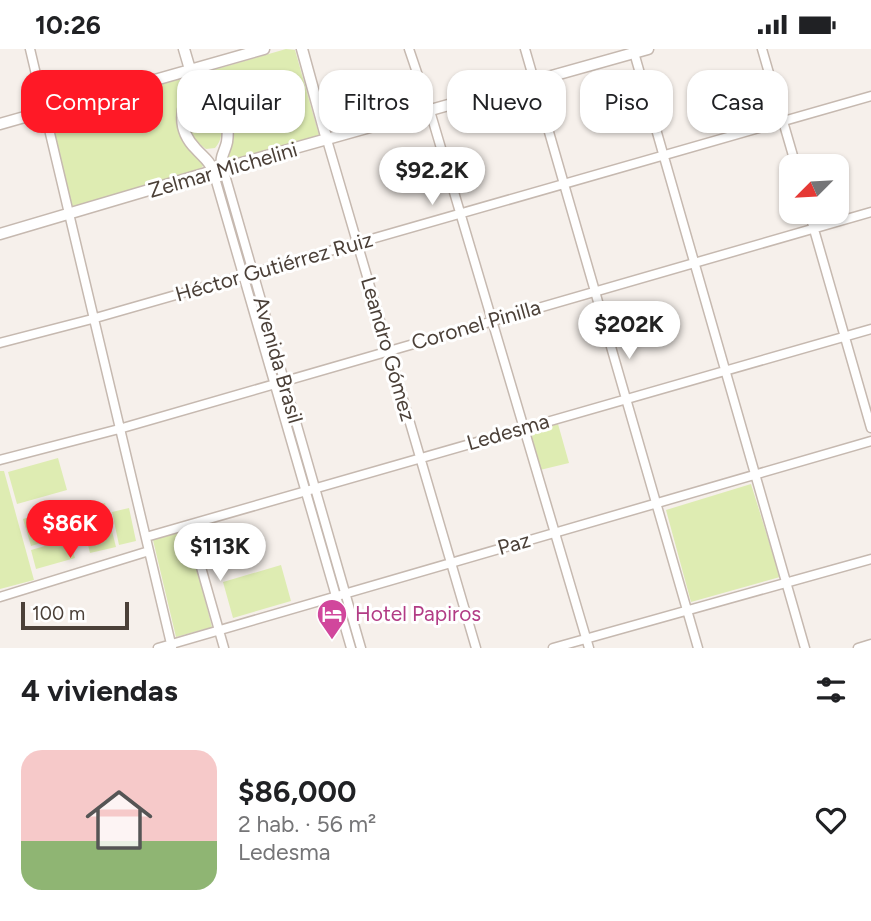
<!DOCTYPE html>
<html lang="es">
<meta charset="utf-8">
<style>
body{margin:0;font-family:Figtree,sans-serif;background:#f2f2f2;color:#202124;height:100vh;display:flex;flex-direction:column;font-size:26px;white-space:nowrap}
*{box-sizing:border-box;margin:0}
p{font-size:23px;color:#757577}
.icon{flex:none;width:38px;height:38px;fill:none;stroke:currentColor;stroke-width:2;stroke-linecap:round;stroke-linejoin:round}
.map{position:relative;height:599px;overflow:hidden}
.sheet{display:flex;flex-direction:column;background:#fff;flex:1}
.sheet>*{flex:none}
.hud{position:absolute;left:21px;top:21px;width:830px;height:63px;display:flex;gap:14px}
.needle{width:46px;rotate:246deg}
.buttons{position:absolute;left:779px;top:105px;display:grid;gap:14px}
.buttons a{display:grid;place-items:center;width:70px;height:70px;border-radius:14px;background:#fff;box-shadow:0 2px 5px #0004;font-size:35px}
.scale{position:absolute;left:21px;bottom:18px;width:108px;box-sizing:border-box;padding-left:7px;border:4px solid #4b4038;border-top:0;font-size:19px;line-height:24px;white-space:nowrap;color:#4b4038;-webkit-text-stroke:5px #fff;paint-order:stroke}
.price{position:absolute;translate:-50% -60px;padding:0 16px;border-radius:24px;background:#fff;color:#222;font-size:23px;line-height:46px;filter:drop-shadow(0 2px 4px #0008)}
.price::after{content:'';position:absolute;left:50%;top:42px;width:21px;height:16px;margin-left:-10px;background:inherit;clip-path:polygon(0 0,100% 0,50% 100%)}
.price.selected{background:#ff1926;color:#fff}
ul{padding:0;list-style:none}
li{display:flex;align-items:center;gap:21px;height:175px;padding:0 21px}
li span{display:grid;place-items:center;flex:none;width:196px;height:140px;border-radius:21px;color:#555}
li>.icon{margin-inline-start:auto}
span .icon{width:84px;height:84px;fill:#fffc;stroke-width:1}
li b{font-size:30px}
h2{display:flex;justify-content:space-between;align-items:center;height:84px;padding:0 21px;font-size:30px}
.pill{padding:0 24px;border-radius:21px;background:#fff;box-shadow:0 2px 5px #0004;font-size:24px;line-height:63px}
.pill.selected{background:#ff1926;color:#fff}
.status{display:flex;justify-content:space-between;align-items:center;height:49px;padding:0 35px;background:#fff;direction:ltr}
.status svg{height:19px;fill:currentColor}
.map>svg:first-child{display:block}
.green{fill:#deecb2}
.lines{fill:none;stroke-linecap:round;stroke-linejoin:round}
.minor-casing{stroke:#c6b9b0;stroke-width:11}
.tertiary-casing{stroke:#c6b9b0;stroke-width:13}
.minor{stroke:#fff;stroke-width:8}
.tertiary{stroke:#fff;stroke-width:10}
.labels{text-anchor:middle;stroke-width:6;stroke-linejoin:round;paint-order:stroke}
.street-label{font-size:21px;fill:#4b4038;stroke:#fff}
.hotel-label{font-size:21px;fill:#b23c85;stroke:#fff;text-anchor:start}
</style>
<div class="status"><b>10:26</b><svg viewBox="0 0 49 12"><path d="M0 12V9h3v3zM5 12V6h3v6zM10 12V3h3v9zM15 12V0h3v12zM26 1h20v11H26zM47 4h2v5h-2z"/></svg></div>
<div class="map">
<svg width="871" height="599" viewBox="0 0 871 599">
<rect width="100%" height="100%" fill="#f6f0eb"/>
<path class="green" d="M286 0 295 1 319 86 232 113 227 107C232 69 232 58 204 30L206 23Z
M179 30 181 34C179 56 171 75 185 95 191 104 200 107 203 117L197 123 76 158 72 157 51 67Z
M195 44H204C216 58 230 82 215 99L206 100C184 83 185 70 192 46Z
M558 375 569 414 540 421 531 387 533 382Z
M58 409 67 441 17 455 8 423Z
M0 422H4L34 531 0 540Z
M751 435 780 528 691 553 666 461Z
M105 454 116 498 90 504 79 460Z
M72 455 80 483 31 497 23 470Z
M129 459 136 492 119 496 112 463Z
M187 481 212 578 176 588 153 491Z
M69 490 75 509 36 520 31 501Z
M281 516 291 552 233 569 223 533Z"/>
<g class="lines">
<g class="minor-casing">
<path id="minor" d="M30 0 172 599
M409 0 430 62 589 599
M525 0 698 599
M633 0 805 599
M762 0 796 117
M327 91 476 599
M223 119 361 599
M213 122 351 599
M809 163 871 379
M0 294 92 270 871 47
M0 411 119 380 871 163
M189 476 224 599
M146 488 871 280
M0 548 149 502
M158 599 871 392
M553 599 871 510
M858 599 871 595"/>
</g>
<g class="tertiary-casing">
<path id="tertiary" d="M184 0 194 34C180 57 176 80 196 100 203 108 210 112 213 122
M302 0 327 91
M194 34C216 46 231 66 227 93 225 103 219 108 223 119
M0 75 264 0
M0 185 213 122 648 0"/>
</g>
<use href="#minor" class="minor"/>
<use href="#tertiary" class="tertiary"/>
</g>
<defs>
<g id="hotel-pin" transform="scale(1.575)"><path d="M0 17L-7.5 6A9.5 9.5 0 1 1 7.5 6Z" fill="#d1479c" stroke="#fff"/><path d="M-6-4.5h1.5V1H6V5H4.5V3h-9V5H-6ZM-4 0a1.8 1.8 0 1 1 3.6 0ZM.5 0V-2.5h3Q6-2.5 6 0Z" fill="#fff"/></g>
</defs>
<g fill-rule="evenodd">
<use href="#hotel-pin" x="332" y="565"/>
</g>
<g class="labels">
<g class="street-label">
<text transform="translate(223 121) rotate(-16)" y="7">Zelmar Michelini</text>
<text transform="translate(274 218) rotate(-16)" y="7">Héctor Gutiérrez Ruiz</text>
<text transform="translate(476 276) rotate(-16)" y="7">Coronel Pinilla</text>
<text transform="translate(388 300) rotate(74)" y="7">Leandro Gómez</text>
<text transform="translate(278 311) rotate(74)" y="7">Avenida Brasil</text>
<text transform="translate(508 383) rotate(-16)" y="7">Ledesma</text>
<text transform="translate(514 495) rotate(-16)" y="7">Paz</text>
</g>
<g class="hotel-label">
<text x="355" y="572">Hotel Papiros</text>
</g>
</g>
</svg>
<div class="buttons">
<a><svg class="needle" viewBox="-14 -14 28 28"><path d="M0-13l5 13h-10z" fill="#e53935"/><path d="M0 13l5-13h-10z" fill="#757577"/></svg></a>
</div>
<div class="scale">100 m</div>
<b class="price" style="left:432px;top:158px">$92.2K</b>
<b class="price" style="left:629px;top:312px">$202K</b>
<b class="price selected" style="left:70px;top:511px">$86K</b>
<b class="price" style="left:220px;top:534px">$113K</b>
<div class="hud">
<a class="pill selected">Comprar</a>
<a class="pill">Alquilar</a>
<a class="pill">Filtros</a>
<a class="pill">Nuevo</a>
<a class="pill">Piso</a>
<a class="pill">Casa</a>
</div>
</div>
<section class="sheet">
<h2>4 viviendas<svg class="icon" aria-label="filters" viewBox="0 0 24 24"><path d="M4 7h16M4 17h16"/><circle cx="9" cy="7" r="2"/><circle cx="15" cy="17" r="2"/></svg></h2>
<ul>
<li><span style="background:linear-gradient(#f6c9c9 65%,#8fb573 0)"><svg class="icon" aria-label="home" viewBox="0 0 24 24"><path d="M3 11l9-7 9 7M6 9v11h12V9"/></svg></span><div><b>$86,000</b><p>2 hab. · 56 m²</p><p>Ledesma</p></div><svg class="icon" aria-label="heart" viewBox="0 0 24 24"><path d="M12 20l-8-8c-3-5 5-10 8-4 3-6 11-1 8 4z"/></svg></li>
</ul>
</section>
